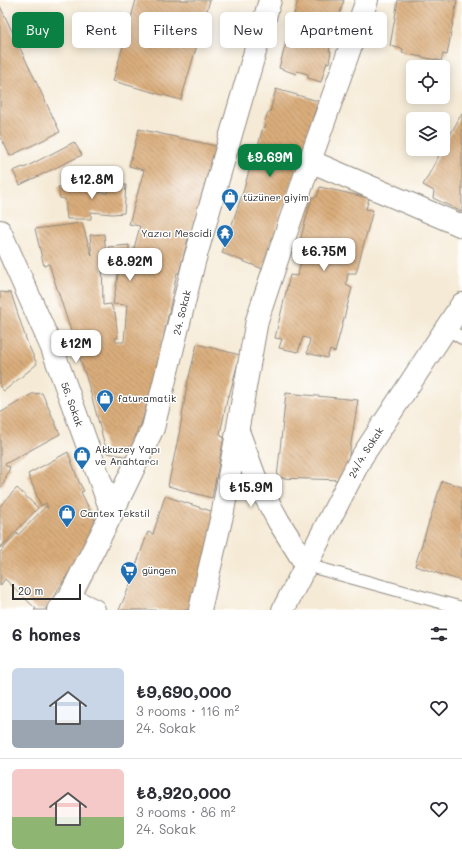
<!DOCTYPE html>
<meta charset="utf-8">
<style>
body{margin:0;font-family:Mali,sans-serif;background:#f7f7f7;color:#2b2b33;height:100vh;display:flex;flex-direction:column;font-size:15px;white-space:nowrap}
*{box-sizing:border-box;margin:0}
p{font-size:13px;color:#7c7c81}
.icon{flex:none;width:22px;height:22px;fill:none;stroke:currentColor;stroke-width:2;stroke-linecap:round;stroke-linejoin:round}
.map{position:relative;height:610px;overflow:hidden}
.side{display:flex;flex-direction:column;background:#fff;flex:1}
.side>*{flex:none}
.banner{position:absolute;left:12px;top:12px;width:438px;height:36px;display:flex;gap:8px}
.buttons{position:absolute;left:406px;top:60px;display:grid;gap:8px}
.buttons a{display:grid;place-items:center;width:44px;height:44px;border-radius:6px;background:#fff;box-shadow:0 2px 10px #0003;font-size:20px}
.scale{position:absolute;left:12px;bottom:10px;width:69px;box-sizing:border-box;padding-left:4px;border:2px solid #2b2b2b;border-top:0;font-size:11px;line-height:14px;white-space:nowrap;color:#2b2b2b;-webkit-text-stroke:3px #fff;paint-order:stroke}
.price{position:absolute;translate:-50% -34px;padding:0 9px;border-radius:8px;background:#fff;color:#222;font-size:13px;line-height:26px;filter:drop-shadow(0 1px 2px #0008)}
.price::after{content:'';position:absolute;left:50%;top:24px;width:12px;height:9px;margin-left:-6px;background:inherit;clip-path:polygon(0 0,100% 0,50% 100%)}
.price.on{background:#0b8043;color:#fff}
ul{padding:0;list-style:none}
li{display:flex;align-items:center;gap:12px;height:100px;padding:0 12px}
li+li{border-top:1px solid #e1e1e2}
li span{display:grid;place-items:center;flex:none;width:112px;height:80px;border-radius:6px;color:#555}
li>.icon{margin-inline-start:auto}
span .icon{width:48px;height:48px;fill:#fffc;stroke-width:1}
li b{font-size:17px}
h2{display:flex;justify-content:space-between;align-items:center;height:48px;padding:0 12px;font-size:17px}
.chip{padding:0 14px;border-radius:6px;background:#fff;box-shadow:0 2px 10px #0003;font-size:14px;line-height:36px}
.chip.on{background:#0b8043;color:#fff}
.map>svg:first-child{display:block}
.building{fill:url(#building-back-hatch)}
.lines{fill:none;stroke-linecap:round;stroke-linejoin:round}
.lane-casing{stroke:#908a80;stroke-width:14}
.street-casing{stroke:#908a80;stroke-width:24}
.lane{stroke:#fff;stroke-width:12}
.street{stroke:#fff;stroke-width:22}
.labels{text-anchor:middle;stroke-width:3;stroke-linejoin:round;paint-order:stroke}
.poi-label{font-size:10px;fill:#2b2b2b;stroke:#fff;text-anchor:start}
.street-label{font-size:10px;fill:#2b2b2b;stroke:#fff}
</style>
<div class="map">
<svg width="462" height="610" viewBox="0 0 462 610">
<defs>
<pattern id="building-back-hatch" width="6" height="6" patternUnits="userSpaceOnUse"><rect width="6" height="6" fill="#daad7c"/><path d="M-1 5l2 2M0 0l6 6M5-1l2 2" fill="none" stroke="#b18d66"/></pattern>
</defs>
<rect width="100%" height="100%" fill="#fff"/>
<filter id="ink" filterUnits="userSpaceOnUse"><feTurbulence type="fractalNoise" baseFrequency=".025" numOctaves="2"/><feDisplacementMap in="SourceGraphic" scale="8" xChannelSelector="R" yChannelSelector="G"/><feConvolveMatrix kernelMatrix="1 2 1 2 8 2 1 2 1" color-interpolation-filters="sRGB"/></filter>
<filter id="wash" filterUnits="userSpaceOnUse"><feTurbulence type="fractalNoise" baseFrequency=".012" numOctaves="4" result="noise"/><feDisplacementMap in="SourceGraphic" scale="16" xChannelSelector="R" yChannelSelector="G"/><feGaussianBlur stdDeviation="0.9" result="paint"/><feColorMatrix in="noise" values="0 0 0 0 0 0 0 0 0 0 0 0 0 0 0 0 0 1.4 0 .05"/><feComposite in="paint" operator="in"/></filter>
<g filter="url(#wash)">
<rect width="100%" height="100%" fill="#f5ead5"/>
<g id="blocks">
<path class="building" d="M136 0H210L181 100 113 81Z
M298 0H344L333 35H335L333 45 331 44 329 51H331L329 63 327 62 321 82 308 78V74L297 71 296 74 279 68Z
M398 0H457L447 55 443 54 441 61 402 53 403 49 390 46Z
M0 6 60 132 10 156 0 135Z
M276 89 318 101 307 138 263 269 222 253 243 192 252 160 254 161 263 127 265 128 266 125 264 124 268 112H270Z
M462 113V212L433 198 434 191 423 185Z
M139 129 216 146 191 232 190 231 179 273H177L155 378 140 428 138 427 130 457 107 453 88 383 49 264 44 266 35 229 82 223 92 256 90 235 104 234 106 254 102 255 103 305 111 304 114 313H115L118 338H115L116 342H124L127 305 113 304 120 264 109 265 108 247 129 245V267L140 226 129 224 144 170 129 166Z
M74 142 82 155 20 185 13 171 23 167 24 168Z
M90 183 92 192 108 193 109 184 126 185 124 213 112 214 91 212V219H67L65 199 60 198 58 187 66 186V184Z
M320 187 369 198 366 209 373 210 356 273H348L346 285 352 288 335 352 330 350 327 358 307 353 310 339 303 337 298 352 279 348 282 339 275 338 290 275 297 276 300 267 301 261 295 259 312 197H317Z
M0 292 11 293 27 342 37 364 4 391 0 387Z
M197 344 240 355 229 396 228 395 220 434 221 436 224 437 212 498 168 486 180 429 187 385Z
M42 393 60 434 5 464 6 466 10 467 4 483 0 488V413L32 394Z
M286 393 358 400 345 480 277 478Z
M68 452 79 482 84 491 81 492 95 521 86 545V546L45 610H34L36 609 34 607 5 579 0 586V552L17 533 18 535 46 506 48 508 46 503 41 506 28 474Z
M442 481 462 487V581L415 566Z
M17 488 38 508 0 548V506Z
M165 496 217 513 195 610H119L136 571H134L148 532 153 534Z"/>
</g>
</g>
<g filter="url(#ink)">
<use href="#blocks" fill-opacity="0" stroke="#908a80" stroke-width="1"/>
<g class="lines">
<g class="lane-casing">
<path id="lane" d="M446 328 462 338
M306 565 462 608"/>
</g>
<g class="street-casing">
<g id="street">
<path d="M310 161 462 226"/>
<path id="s1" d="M0 231 52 348 112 513"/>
<path d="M238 431 256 480 279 522 306 565"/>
<path d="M69 598 94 610"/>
<path id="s2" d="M58 610 69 598 112 513 153 428 194 262 270 0"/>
<path d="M200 610 223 511 257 320 310 161 367 0"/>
<path id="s3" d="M283 610 361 458 462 304"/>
</g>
</g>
<use href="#lane" class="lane"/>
<use href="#street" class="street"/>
</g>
</g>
<defs>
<g id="shop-pin" transform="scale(0.9)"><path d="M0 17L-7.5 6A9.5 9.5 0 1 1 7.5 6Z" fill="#1f6fb2" stroke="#fff"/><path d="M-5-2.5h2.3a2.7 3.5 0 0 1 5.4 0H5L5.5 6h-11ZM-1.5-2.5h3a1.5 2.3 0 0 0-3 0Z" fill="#fff"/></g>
<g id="temple-pin" transform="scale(0.9)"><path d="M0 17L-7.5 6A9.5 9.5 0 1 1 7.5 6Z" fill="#1f6fb2" stroke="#fff"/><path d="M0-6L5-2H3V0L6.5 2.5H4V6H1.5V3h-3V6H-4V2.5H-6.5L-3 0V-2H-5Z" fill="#fff"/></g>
<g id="supermarket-pin" transform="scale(0.9)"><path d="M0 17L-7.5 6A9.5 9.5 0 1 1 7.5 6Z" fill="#1f6fb2" stroke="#fff"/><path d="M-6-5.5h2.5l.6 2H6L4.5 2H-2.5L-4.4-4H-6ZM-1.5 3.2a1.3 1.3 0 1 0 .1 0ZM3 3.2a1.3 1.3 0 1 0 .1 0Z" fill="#fff"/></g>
</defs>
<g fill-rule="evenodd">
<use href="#shop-pin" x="230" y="197"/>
<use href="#temple-pin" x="225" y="233"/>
<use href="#shop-pin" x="105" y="398"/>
<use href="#shop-pin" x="82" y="455"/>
<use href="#shop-pin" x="67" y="513"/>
<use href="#supermarket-pin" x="129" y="570"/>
</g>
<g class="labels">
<g class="poi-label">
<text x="243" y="201">tüzüner giyim</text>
<text x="212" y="237" text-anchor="end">Yazıcı Mescidi</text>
<text x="118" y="402">faturamatik</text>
<text x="95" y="453">Akkuzey Yapı<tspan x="95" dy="12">ve Anahtarcı</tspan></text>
<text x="80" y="517">Cantex Tekstil</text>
<text x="142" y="574">güngen</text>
</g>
<g class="street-label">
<text dy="4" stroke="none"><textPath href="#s2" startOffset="325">24. Sokak</textPath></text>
<text dy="4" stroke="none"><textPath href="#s1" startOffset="188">56. Sokak</textPath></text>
<text dy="4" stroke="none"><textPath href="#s3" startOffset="178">24/4. Sokak</textPath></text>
</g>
</g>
</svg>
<div class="buttons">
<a><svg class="icon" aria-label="locate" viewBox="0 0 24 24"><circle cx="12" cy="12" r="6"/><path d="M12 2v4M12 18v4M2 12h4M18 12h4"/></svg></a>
<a><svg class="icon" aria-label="layers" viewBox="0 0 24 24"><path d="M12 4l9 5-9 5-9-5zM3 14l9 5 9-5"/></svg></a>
</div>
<div class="scale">20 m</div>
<b class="price on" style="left:270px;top:178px">₺9.69M</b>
<b class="price" style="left:92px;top:200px">₺12.8M</b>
<b class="price" style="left:324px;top:272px">₺6.75M</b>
<b class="price" style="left:130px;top:282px">₺8.92M</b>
<b class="price" style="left:76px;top:364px">₺12M</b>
<b class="price" style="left:251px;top:508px">₺15.9M</b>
<div class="banner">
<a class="chip on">Buy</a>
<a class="chip">Rent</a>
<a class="chip">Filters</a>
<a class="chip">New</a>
<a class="chip">Apartment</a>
</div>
</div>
<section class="side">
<h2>6 homes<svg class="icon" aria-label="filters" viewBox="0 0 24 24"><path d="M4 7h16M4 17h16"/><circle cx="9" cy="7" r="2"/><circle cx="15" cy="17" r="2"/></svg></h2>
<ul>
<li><span style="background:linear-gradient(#c9d6e8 65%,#9aa5b1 0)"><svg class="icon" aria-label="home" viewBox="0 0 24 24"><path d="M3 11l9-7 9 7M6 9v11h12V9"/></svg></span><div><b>₺9,690,000</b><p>3 rooms · 116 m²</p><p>24. Sokak</p></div><svg class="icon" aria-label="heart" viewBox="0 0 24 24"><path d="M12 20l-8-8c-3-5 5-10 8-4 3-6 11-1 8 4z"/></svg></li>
<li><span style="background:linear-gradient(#f6c9c9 60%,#8fb573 0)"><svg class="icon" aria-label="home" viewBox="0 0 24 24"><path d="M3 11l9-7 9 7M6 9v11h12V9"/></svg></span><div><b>₺8,920,000</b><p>3 rooms · 86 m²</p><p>24. Sokak</p></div><svg class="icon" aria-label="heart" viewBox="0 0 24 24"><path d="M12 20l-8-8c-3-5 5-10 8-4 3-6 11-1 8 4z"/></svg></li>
</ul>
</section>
